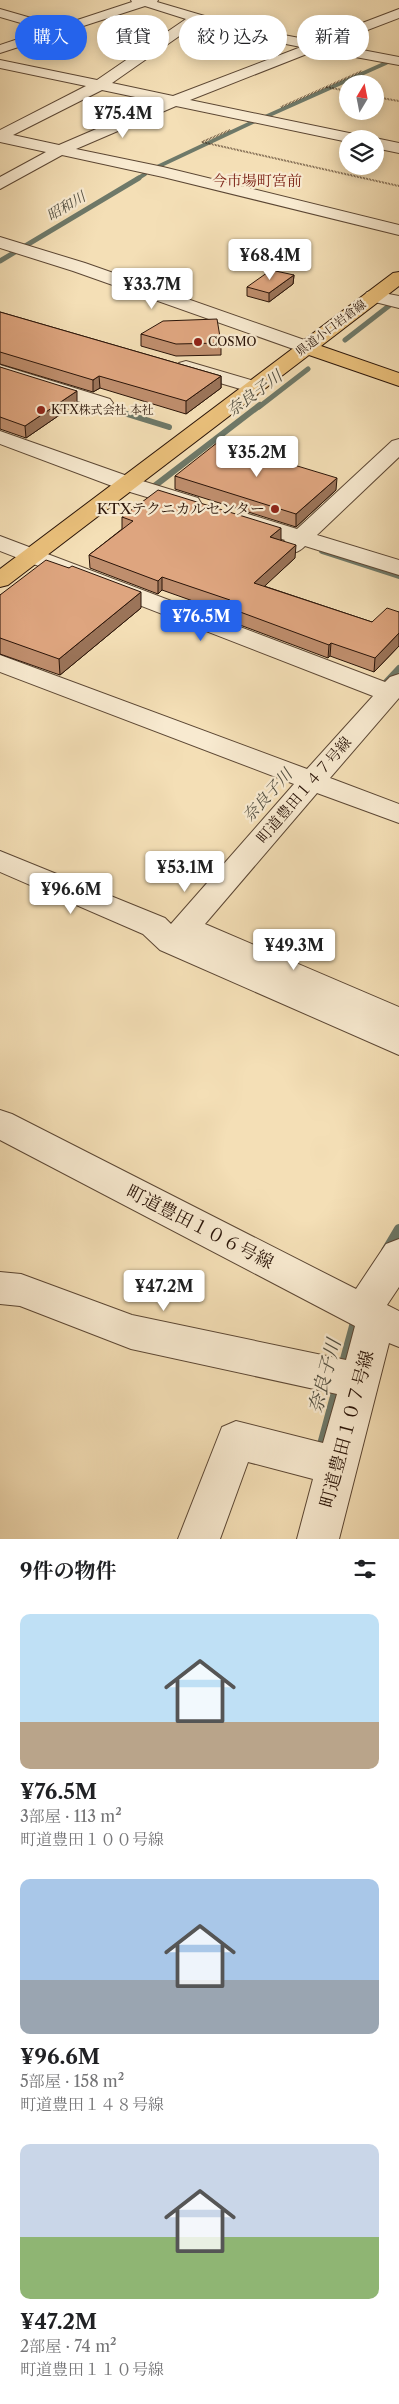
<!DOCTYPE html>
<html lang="ja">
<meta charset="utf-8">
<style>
body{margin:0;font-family:"Libre Caslon Text","Noto Serif JP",serif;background:#f2f2f2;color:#202124;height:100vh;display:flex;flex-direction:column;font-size:19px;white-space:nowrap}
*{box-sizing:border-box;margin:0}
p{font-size:16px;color:#757577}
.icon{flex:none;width:28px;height:28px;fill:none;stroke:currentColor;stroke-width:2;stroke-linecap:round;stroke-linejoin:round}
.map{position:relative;height:1539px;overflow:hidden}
.panel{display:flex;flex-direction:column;background:#fff;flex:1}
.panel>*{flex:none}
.guide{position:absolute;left:15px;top:15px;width:370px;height:45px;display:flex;gap:10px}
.needle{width:32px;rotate:10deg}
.buttons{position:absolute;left:339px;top:75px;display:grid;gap:10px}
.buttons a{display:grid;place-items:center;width:45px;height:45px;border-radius:50%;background:#fff;box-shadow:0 2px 12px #0003;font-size:25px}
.price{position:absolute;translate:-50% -42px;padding:0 11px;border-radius:5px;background:#fff;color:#222;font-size:16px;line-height:32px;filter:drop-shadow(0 1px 2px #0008)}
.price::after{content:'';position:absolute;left:50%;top:30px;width:15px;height:11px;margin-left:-8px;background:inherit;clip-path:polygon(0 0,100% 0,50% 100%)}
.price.active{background:#2563eb;color:#fff}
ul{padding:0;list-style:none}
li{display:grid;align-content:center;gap:10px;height:265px;padding:0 20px}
li span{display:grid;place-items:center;height:155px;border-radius:10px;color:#555}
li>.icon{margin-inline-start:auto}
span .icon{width:90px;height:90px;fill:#fffc;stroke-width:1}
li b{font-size:21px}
h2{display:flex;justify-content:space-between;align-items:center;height:60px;padding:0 20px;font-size:21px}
.tag{padding:0 18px;border-radius:22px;background:#fff;box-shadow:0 2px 12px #0003;font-size:18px;line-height:45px}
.tag.active{background:#2563eb;color:#fff}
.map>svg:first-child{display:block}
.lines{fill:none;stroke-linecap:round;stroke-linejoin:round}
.stream-far3{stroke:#6e7969;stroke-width:4}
.stream-far2{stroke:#6e7969;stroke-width:5}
.stream-far1{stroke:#6e7969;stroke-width:6}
.stream{stroke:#6e7969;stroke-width:10}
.minor-casing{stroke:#5c4734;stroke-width:2}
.major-casing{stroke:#2a1408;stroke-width:2}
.path{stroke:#2a1408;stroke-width:2;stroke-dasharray:0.5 1;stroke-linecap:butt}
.minor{fill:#f8ead0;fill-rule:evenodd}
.major{fill:#eac07b;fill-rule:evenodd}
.wall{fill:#bf8e6d;stroke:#2a1408}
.shaded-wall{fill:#9b7459;stroke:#2a1408}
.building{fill:#dea57f;stroke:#2a1408}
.poi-dot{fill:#8f2418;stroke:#f8ead0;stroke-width:2}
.labels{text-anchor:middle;stroke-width:4.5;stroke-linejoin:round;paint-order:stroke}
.far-street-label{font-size:12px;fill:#2a1408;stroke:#f8ead0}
.far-poi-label{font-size:12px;fill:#2a1408;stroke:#f8ead0;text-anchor:start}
.far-water-label{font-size:14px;font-style:italic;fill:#524f41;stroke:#f8ead0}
.far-quarter-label{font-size:15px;fill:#7a1f14;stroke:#f8ead0}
.poi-label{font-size:15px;fill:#2a1408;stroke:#f8ead0;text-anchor:end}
.street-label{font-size:15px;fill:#2a1408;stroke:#f8ead0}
.water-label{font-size:16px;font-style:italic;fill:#524f41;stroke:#f8ead0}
.near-street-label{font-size:18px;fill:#2a1408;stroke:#f8ead0}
.near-water-label{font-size:19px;font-style:italic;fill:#524f41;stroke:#f8ead0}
</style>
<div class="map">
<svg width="399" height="1539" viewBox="0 0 399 1539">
<rect width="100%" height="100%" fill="#f4dfb6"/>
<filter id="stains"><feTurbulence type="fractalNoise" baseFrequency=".004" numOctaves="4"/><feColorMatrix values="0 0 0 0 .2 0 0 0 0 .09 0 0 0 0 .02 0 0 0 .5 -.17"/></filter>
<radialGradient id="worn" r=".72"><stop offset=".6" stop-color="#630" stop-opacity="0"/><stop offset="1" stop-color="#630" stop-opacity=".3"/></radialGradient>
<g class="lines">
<path class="stream-far3" d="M265 117 386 63
M155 168 255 121
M137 179 145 174"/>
<path class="stream-far2" d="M0 261 139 178
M345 340 399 298
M96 405 102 407
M259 407 308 369"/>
<path class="stream-far1" d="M98 405 169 427
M148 491 260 405
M322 551 399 576
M385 683 399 668"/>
<path class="stream" d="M386 1251 399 1229
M342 1370 357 1315
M320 1452 338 1385"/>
<g class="minor-casing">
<path id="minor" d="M131 0H158L157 2 242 27 315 41 399 9V18L331 44 399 57V65L317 50 190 100 354 134 361 139H348V142L176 106 76 149 163 167 399 225V235L163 177 62 155 0 189V177L46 152 0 142V130L86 86 0 68V60L97 80 186 19 145 6 0 53V45L45 30 0 17V9L59 26 132 2ZM198 23 240 35 301 47 173 96 112 83ZM102 90 159 102 59 145 13 135Z
M375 138 399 143V153L375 148Z
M0 237 85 263 313 343 316 347 313 351 306 353 299 351 73 271 0 248Z
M373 291 399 296V308L367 300 364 296 367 292Z
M186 361 261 383 264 387 261 391 254 393 179 371 176 367 179 363Z
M0 365 110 399 113 403 110 407 103 409 0 377Z
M0 431 136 479 198 498 201 503 198 508 190 510 120 489 0 444Z
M399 439V457L317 535 399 560V575L305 546C298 553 293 554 283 552L279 547 285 540 237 525 234 520 237 515 245 513 297 529 392 441Z
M0 536 385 682 390 677 399 674V698L330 778 399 804V823L317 793 205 924 399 1007V1055L160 950 143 934 0 872V851L165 918 171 924 294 784 0 672V655L307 769 373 696 0 551Z
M0 1110 12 1114 356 1289 386 1244 399 1239V1287L387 1305 399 1311V1347L389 1343 339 1539H297L313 1479 248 1462 220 1539H178L222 1427 236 1421 323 1443 337 1394 131 1349 20 1306 0 1304V1272L21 1274 132 1315 346 1360 355 1326 0 1140Z"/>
</g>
<g class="major-casing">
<path id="major" d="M399 272V286L321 346 399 373V386L309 355 8 585 0 587V569L393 273Z"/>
</g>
<path class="path" d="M326 87 348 91
M375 97 399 101
M281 107 362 71
M202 142 230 130
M202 142 399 186"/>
<use href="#minor" class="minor"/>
<use href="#major" class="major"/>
</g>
<path class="wall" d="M294 275 293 284 269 302 247 296V287Z
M0 312 221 376V388L186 414 100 388 93 392 0 364Z
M141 334 221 343V355L176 356 141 346Z
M0 367 77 403 26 438 0 429Z
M175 476 336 490 296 527 175 489Z
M122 517 281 541 295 558 264 586 372 622 399 612V646L374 672 330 656 328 658 224 619V612L162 590 158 594 90 568 89 555 122 529Z
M69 568 141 608 60 675 0 654V595Z"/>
<path class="shaded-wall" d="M294 275 293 284 269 302V293Z
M99 376 100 388 93 392V380Z
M221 376V388L186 414V401Z
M77 391V403L26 438 25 426Z
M337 478 336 490 296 527V514Z
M281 528V541L270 537Z
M296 545 295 558 254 596V583Z
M162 577V590L158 594V581Z
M141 592V608L60 675 59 659Z
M399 633V646L374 672 375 658Z
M331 643 330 656 328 658 329 645Z"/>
<path class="building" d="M271 270 294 275 269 293 247 287Z
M0 312 221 376 186 401 99 376 93 380 0 352Z
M217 319 221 343 176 344 141 334 163 321Z
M0 367 77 391 25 426 0 417Z
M218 442 337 478 296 514 175 476Z
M158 490 281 528 270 537 296 545 254 583 372 622 387 608 399 612V633L375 658 331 643 329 645 224 606 230 600 162 577 158 581 89 555 133 521 122 517Z
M46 560 69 568 72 566 141 592 59 659 0 638V595Z"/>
<g class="poi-dot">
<circle cx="198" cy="342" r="5"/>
<circle cx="41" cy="410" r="5"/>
<circle cx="275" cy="509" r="5"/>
</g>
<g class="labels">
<g class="far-street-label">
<text transform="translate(331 328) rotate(-37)" y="4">県道小口岩倉線</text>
</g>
<g class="far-poi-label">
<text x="208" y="346">COSMO</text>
<text x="51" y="414">KTX株式会社 本社</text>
</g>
<g class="far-water-label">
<text transform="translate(66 206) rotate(-31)" y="5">昭和川</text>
</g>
<g class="far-quarter-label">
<text x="257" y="186">今市場町宮前</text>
</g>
<g class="poi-label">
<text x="265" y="514">KTXテクニカルセンター</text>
</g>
<g class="street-label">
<text transform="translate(304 790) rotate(-49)" y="5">町道豊田１４７号線</text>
</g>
<g class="water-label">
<text transform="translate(254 393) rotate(-37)" y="6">奈良子川</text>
<text transform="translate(267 795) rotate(-48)" y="6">奈良子川</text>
</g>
<g class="near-street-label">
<text transform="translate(200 1227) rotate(27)" y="6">町道豊田１０６号線</text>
<text transform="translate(347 1429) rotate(-75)" y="6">町道豊田１０７号線</text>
</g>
<g class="near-water-label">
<text transform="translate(324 1376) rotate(-75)" y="7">奈良子川</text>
</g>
</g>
<rect width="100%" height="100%" filter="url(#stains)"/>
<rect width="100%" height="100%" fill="url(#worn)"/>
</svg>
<div class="buttons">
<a><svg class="needle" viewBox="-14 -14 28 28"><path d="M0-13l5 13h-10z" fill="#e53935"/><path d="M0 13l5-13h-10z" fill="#757577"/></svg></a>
<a><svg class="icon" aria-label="layers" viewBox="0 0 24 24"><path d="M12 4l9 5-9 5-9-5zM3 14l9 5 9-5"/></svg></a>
</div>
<b class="price" style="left:123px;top:139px">¥75.4M</b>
<b class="price" style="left:270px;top:281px">¥68.4M</b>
<b class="price" style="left:152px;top:310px">¥33.7M</b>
<b class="price" style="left:257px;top:478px">¥35.2M</b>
<b class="price active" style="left:201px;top:642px">¥76.5M</b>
<b class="price" style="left:185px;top:893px">¥53.1M</b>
<b class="price" style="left:71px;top:915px">¥96.6M</b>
<b class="price" style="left:294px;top:971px">¥49.3M</b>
<b class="price" style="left:164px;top:1312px">¥47.2M</b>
<div class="guide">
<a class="tag active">購入</a>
<a class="tag">賃貸</a>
<a class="tag">絞り込み</a>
<a class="tag">新着</a>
</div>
</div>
<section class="panel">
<h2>9件の物件<svg class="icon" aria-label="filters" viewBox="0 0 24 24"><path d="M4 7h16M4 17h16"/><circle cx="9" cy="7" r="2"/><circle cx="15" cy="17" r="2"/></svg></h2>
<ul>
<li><span style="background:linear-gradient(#bfe0f5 70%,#b9a48a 0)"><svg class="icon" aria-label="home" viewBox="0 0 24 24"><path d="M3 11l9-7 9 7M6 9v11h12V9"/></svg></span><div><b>¥76.5M</b><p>3部屋 · 113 m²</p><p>町道豊田１００号線</p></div></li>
<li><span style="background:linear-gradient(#a9c7e8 65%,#9aa5b1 0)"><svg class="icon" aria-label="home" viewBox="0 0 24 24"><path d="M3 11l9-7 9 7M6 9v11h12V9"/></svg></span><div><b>¥96.6M</b><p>5部屋 · 158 m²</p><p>町道豊田１４８号線</p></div></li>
<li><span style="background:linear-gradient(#c9d6e8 60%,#8fb573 0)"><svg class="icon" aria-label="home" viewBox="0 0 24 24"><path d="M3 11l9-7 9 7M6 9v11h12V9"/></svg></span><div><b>¥47.2M</b><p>2部屋 · 74 m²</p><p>町道豊田１１０号線</p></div></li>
</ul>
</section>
